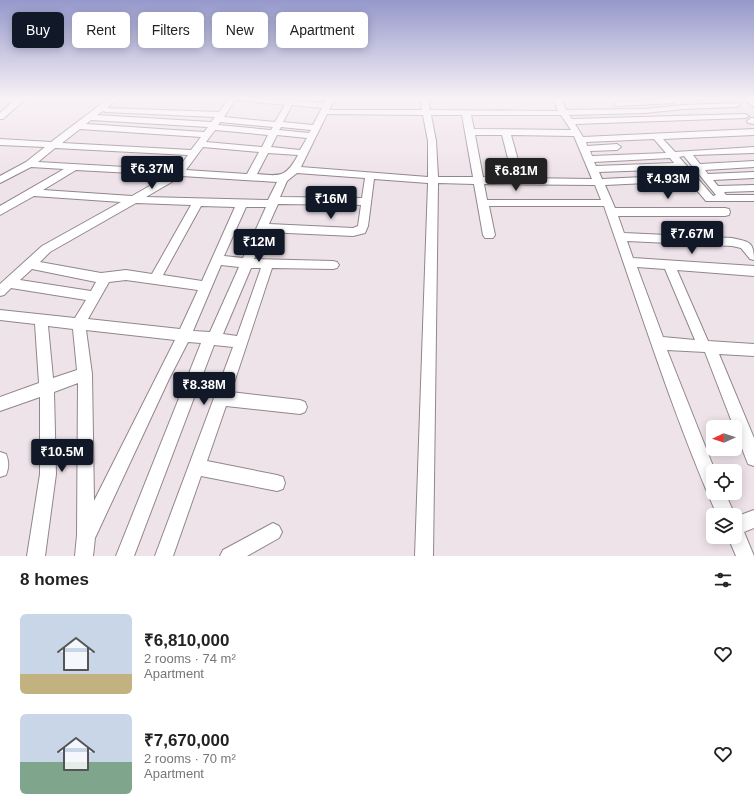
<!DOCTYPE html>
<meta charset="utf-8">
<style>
body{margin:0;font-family:Helvetica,sans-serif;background:#f2f2f2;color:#222;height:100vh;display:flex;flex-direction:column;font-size:15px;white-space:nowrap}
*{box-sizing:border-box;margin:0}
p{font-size:13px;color:#767676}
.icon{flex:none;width:22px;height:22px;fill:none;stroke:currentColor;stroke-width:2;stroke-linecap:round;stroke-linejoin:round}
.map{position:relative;height:556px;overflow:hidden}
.drawer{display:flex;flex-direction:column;background:#fff;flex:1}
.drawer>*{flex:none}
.hud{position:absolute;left:12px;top:12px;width:400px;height:36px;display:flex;gap:8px}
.needle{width:26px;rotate:267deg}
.tools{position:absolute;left:706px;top:420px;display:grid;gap:8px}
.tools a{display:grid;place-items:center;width:36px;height:36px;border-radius:6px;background:#fff;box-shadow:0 2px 10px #0003;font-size:20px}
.price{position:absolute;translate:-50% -34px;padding:0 9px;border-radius:4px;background:#111827;color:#fff;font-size:13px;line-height:26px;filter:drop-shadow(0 1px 2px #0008)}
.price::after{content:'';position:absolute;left:50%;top:24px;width:12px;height:9px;margin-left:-6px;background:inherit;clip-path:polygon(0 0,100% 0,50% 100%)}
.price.selected{background:#222;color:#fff}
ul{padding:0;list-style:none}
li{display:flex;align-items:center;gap:12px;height:100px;padding:0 20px}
li span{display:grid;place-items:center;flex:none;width:112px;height:80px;border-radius:6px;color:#555}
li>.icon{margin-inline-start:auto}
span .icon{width:48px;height:48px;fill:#fffc;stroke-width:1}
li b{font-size:17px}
h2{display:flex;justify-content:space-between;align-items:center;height:48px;padding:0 20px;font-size:17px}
.pill{padding:0 14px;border-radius:6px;background:#fff;box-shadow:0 2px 10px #0003;font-size:14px;line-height:36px}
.pill.selected{background:#111827;color:#fff}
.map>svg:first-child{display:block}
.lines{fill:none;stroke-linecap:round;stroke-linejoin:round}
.minor-casing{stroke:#91868d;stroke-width:2}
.minor{fill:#fff;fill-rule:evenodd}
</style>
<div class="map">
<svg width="754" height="556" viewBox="0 0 754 556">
<rect width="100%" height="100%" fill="#efe3ea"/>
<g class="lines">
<g class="minor-casing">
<path id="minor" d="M17 98H26L3 119H0V113Z
M109 98H118L107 108 219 112 229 98H267L324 103 327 98H335L329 110H422L420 98H428L430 110 558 111 553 98H561L566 110 644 109 684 105 739 103 740 105 736 107 684 109 644 113 569 115 572 119 745 114 749 116 745 118 575 124 583 137 754 129V135L663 139 675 152 754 147V153L693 155 700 164 754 161V167L705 170 708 174 754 172V178L713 180 718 186 754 185V191L724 192 726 195H754V201H706L689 181 605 185 615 208H725L729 209 730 212 729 215 725 216H618L624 233 732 238C749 242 754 241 754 260L750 259 741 248 732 246 627 241 633 258 754 266V276L677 270 708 341 754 344V356L719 354 754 438V466L748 464 705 352 667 350 715 471H713V493H725L735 515H717C673 415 640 309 604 206H489L495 235 493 238H485L483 235 474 184 438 183 433 556H415L428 183 374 179 368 226 365 233 353 236 266 232 254 259 333 261 337 262 339 265 337 268 333 269 272 268 231 392 300 400 305 402 307 407 305 412 300 414 226 406 207 461 277 475 283 477 285 483 283 489 277 491 201 476 173 556H155L233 347 214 345 134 556H116L201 343 188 342 169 379 95 538 93 556H75L77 535 78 383 54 392 56 474 45 556H27L40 474V397L0 411V397L39 383 35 324 0 320V310L75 318 86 300 11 288 4 295 0 296V284L42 246 121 202 34 196 0 215V206L64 169 31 167 0 183V176L26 162 45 147 0 145V139L51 142ZM235 100 285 105 275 122 224 117ZM292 105 322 108 313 125 283 122ZM103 111 106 112 215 117 211 122 97 115ZM327 114 423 115 428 141V177L301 167ZM431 115H462L473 177H438L436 141ZM471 115H561L571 130 474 129ZM91 120 208 127 204 132 86 124ZM220 122 273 127 271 130 218 125ZM281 127 311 130 309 133 279 130ZM80 129 201 137 191 150 62 143ZM215 130 268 135 262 147 206 142ZM277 135 307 138 300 150 271 147ZM475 135H502L513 178 483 177ZM511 135 574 136 592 179 523 178ZM654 139 666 153 592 156 590 151 617 150 621 147 617 144 587 146 586 142ZM203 147 259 152 247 174 186 170ZM55 148 188 155 177 170 38 162ZM268 153 298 155C286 178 280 176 257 174ZM684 156 716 195 713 196 679 157ZM670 158 674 163 596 166 594 162ZM679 169 684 175 602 179 599 172ZM76 170 169 175 132 196 43 190ZM297 173 365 178 362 198 280 197 287 181ZM182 176 277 182 268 200 146 197ZM484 184 595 185 601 200H487ZM136 203 191 205 152 274 126 270 101 273 40 262 50 252ZM278 204 361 205 358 226 353 228 269 224ZM201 206 235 207 202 281 163 275ZM246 207H266L243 258 224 256ZM221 265 239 267 210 332 193 331ZM637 267 665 269 695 340 663 337ZM251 268H261L237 336 223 334ZM32 269 96 282 91 291 20 280ZM126 280 198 290 180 329 88 319 109 282ZM48 326 73 329 77 370 53 378ZM86 330 175 340 94 501 92 374Z
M742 98H751L754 101V107Z
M671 99H674V103L617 106 613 104 617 102Z
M751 118H754V124L748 123 747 121Z
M0 452 6 454C9 462 9 467 6 475L0 477Z
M754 510V528L744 532 754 556H736L728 537H735V517Z
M273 523 279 526 282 532 279 538 247 556H220L223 550Z"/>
</g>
<use href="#minor" class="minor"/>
</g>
<linearGradient id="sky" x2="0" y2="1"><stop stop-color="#9598cb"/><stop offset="0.56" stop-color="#f8f2f6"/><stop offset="1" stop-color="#f8f2f6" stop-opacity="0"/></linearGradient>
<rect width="754" height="176" fill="url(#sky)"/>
</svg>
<div class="tools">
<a><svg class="needle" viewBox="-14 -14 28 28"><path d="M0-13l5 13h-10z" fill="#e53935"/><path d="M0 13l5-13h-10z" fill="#767676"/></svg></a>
<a><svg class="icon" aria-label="locate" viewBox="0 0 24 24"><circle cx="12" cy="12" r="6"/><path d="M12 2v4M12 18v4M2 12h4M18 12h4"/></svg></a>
<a><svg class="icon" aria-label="layers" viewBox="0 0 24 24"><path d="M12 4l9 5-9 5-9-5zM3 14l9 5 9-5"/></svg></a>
</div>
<b class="price" style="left:152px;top:190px">₹6.37M</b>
<b class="price selected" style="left:516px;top:192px">₹6.81M</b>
<b class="price" style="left:668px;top:200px">₹4.93M</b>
<b class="price" style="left:331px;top:220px">₹16M</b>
<b class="price" style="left:692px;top:255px">₹7.67M</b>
<b class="price" style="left:259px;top:263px">₹12M</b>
<b class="price" style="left:204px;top:406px">₹8.38M</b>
<b class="price" style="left:62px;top:473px">₹10.5M</b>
<div class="hud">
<a class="pill selected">Buy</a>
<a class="pill">Rent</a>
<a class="pill">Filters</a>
<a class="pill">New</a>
<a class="pill">Apartment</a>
</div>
</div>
<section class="drawer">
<h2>8 homes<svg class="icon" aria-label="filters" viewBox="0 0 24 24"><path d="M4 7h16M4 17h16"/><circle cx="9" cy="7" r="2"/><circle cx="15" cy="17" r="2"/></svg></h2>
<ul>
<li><span style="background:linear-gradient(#c9d6e8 75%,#c2b280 0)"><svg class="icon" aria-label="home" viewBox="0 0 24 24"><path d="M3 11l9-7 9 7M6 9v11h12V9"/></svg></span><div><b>₹6,810,000</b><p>2 rooms · 74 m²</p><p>Apartment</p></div><svg class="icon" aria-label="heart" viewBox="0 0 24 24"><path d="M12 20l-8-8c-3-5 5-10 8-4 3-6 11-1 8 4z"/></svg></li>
<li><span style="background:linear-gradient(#c9d6e8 60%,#7fa58c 0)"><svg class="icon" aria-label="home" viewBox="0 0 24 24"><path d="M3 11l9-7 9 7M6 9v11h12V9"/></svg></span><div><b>₹7,670,000</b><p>2 rooms · 70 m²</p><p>Apartment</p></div><svg class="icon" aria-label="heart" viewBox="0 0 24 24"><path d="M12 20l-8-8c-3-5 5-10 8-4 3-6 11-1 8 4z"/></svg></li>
</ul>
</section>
